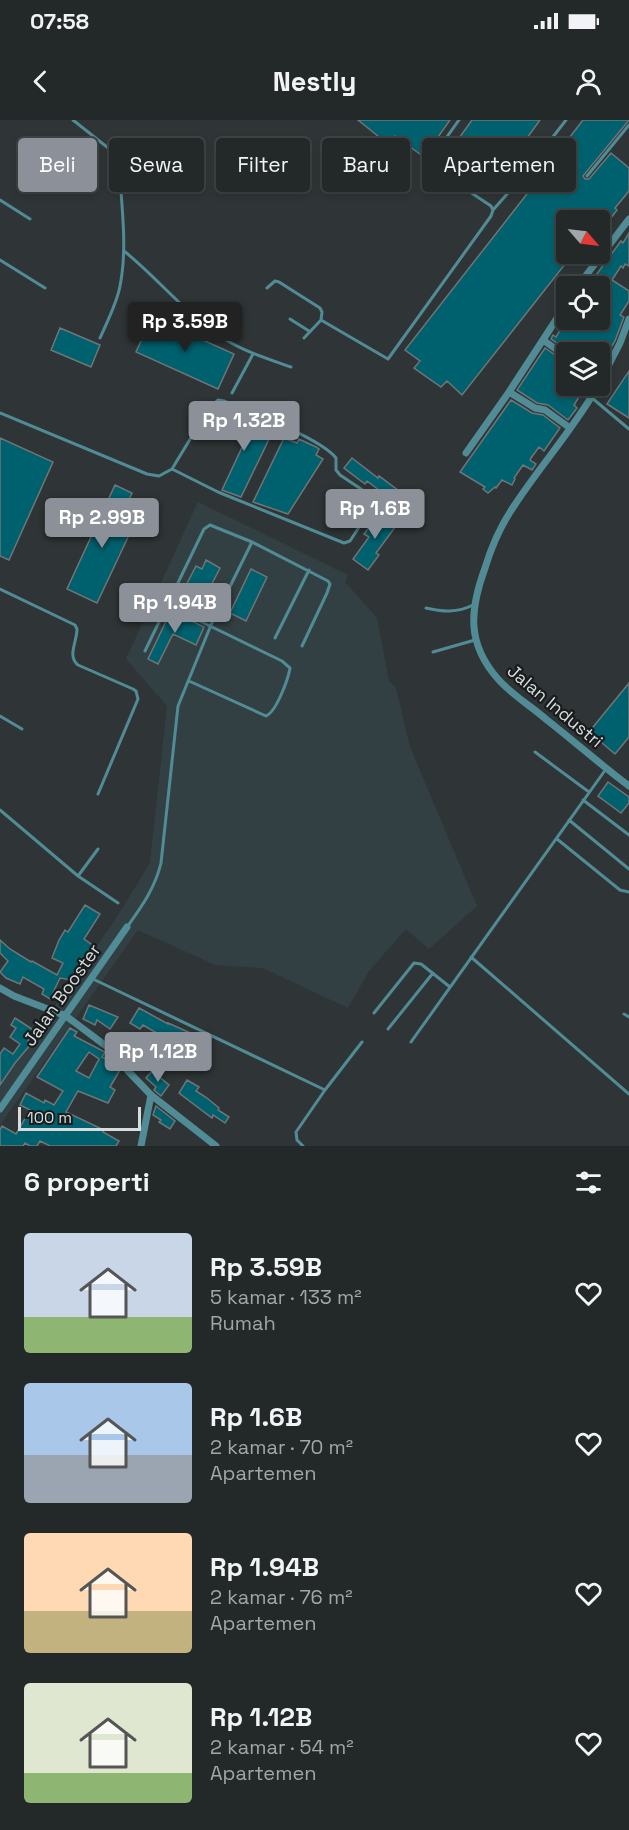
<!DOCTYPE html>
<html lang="id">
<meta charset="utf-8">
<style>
body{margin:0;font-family:"Space Grotesk",sans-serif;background:#2f3434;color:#f1f3f6;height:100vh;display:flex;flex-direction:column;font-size:22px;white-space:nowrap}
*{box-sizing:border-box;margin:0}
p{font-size:20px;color:#a3a6a8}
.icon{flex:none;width:33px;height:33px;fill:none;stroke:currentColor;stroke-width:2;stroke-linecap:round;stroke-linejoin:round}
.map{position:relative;height:1026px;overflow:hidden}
.side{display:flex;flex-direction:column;background:#232828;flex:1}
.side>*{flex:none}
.guide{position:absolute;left:18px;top:18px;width:594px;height:54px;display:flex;gap:12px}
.needle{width:39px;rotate:118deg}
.buttons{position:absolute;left:556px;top:90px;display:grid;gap:12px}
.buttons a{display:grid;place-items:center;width:54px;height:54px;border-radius:6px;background:#232828;box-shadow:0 3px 9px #0003,0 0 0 2px #404445;font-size:30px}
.scale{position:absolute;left:18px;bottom:15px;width:123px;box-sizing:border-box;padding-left:6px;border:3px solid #d8dcdc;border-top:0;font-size:16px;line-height:21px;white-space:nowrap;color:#d8dcdc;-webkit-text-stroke:4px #191c1c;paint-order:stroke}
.price{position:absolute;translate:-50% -51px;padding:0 14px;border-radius:6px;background:#8c9099;color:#fff;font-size:20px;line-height:39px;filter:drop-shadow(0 2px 3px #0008)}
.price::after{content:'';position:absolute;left:50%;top:36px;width:18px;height:14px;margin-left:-9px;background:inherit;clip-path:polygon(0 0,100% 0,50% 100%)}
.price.current{background:#222;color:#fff}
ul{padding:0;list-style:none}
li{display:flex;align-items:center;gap:18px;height:150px;padding:0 24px}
li span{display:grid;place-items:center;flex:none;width:168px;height:120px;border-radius:6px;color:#555}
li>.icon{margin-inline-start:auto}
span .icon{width:72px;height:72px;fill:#fffc;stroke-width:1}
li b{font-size:26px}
h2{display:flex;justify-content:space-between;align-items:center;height:72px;padding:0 24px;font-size:26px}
.chip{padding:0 21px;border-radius:6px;background:#232828;box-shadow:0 3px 9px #0003,0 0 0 2px #404445;font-size:21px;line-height:54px}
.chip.current{background:#8c9099;color:#fff}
.status{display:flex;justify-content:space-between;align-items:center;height:42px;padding:0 30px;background:#232828;direction:ltr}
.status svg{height:16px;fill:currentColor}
header{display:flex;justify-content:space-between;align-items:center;height:78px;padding:0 24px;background:#232828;font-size:27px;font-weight:700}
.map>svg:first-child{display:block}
.built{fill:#334043}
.building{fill:#00616e;stroke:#6f7577;stroke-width:1.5;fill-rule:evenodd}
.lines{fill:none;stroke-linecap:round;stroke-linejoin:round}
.service{stroke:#518b95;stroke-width:3}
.minor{stroke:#518b95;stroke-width:7}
.labels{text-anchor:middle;stroke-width:4.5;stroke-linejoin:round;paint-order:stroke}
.street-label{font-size:18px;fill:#d8dcdc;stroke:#191c1c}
</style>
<div class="status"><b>07:58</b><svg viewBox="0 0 49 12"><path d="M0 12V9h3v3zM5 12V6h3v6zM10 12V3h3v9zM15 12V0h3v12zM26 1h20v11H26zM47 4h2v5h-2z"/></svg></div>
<header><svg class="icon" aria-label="back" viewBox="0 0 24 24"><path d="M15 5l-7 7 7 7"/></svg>Nestly<svg class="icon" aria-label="person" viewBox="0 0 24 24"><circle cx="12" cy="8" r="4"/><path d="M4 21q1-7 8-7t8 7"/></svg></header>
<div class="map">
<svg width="629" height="1026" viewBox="0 0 629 1026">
<rect width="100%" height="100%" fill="#2f3536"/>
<path class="built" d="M198 382 348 455 345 462 377 498 389 561 396 568 410 627 477 786 429 829 406 809 369 851 348 888 263 848 215 845 138 810 0 1005V964L115 800 150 743 167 586 126 539Z"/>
<path class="building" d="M358 0H450L424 37 395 16 389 25Z
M472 0H540L489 71 444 39Z
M583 0H629L583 56 585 59H589L611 33 629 48V71L615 88 617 90 604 107 600 104V100H567V134H573L462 275 447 261 441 267 414 248 420 241 405 230 534 65 537 68 563 34 559 31Z
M629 113V146L625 144 623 148 621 146 612 160 629 171V181L620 195 624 197 615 221 600 245V232H570L551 219 553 215 556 217 566 200H600V166H588L621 121 623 123Z
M152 197 234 234 218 269 136 232Z
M60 208 100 225 91 247 51 230Z
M545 228 567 243V266H586L574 285 577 288 568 300 548 285 537 283 517 270Z
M629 251V298L607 284Z
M511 280 532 293 543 295 560 308 544 331 539 327 531 338 530 340 536 344 532 350 523 345 514 358 515 359 512 365 502 360 496 368 495 367 488 373 483 369 485 367 460 352Z
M228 293 272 313 241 377 222 370 244 323 219 311Z
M0 318 53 342 9 440 0 436Z
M284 318 297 323 299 319 316 327 319 329 316 335 323 339 288 394 253 382Z
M352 338 378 358 379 356 399 371 392 380 367 361 365 364 344 348Z
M115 365 132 373 116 407 130 413 97 483 67 469Z
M388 393 399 402 376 433 379 435 368 450 353 439 369 417 364 414 377 396 381 400Z
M206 440 220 448 201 485 181 475 196 446 202 449Z
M251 449 267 457 246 501 230 493Z
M171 491 204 507 196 525 173 514 158 544 148 539Z
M629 563V617L615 634 589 612Z
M608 662 629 677V683L621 693 598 676Z
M85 785 100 794 84 819 94 826 89 834 92 836 88 842 82 838 71 860 60 858 50 879 42 874 44 869 23 857 20 864 6 858 0 852 8 841 0 833V820L10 829 31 842 32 841 57 855 63 843 52 838 59 820 65 810 68 812Z
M89 885 118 897 110 909 97 900 95 905 83 899Z
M139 888 168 904V903L206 920 201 931 160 915 143 905 140 909 130 903Z
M15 898 35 911 28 921 31 924 15 943 0 965V934L4 928 13 934 20 924 10 917 16 908 11 905Z
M70 908 77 912 74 916 105 932 102 937 115 944 120 950 110 967 115 970 108 983 78 971 66 992 104 1010 103 1012 119 1021 116 1026H50L40 1021 37 1026H30L25 1023 23 1026H0V1010L2 1006 16 1014 30 990 20 985 26 973 44 983 45 980 54 985 63 971 37 957ZM89 932 99 939 89 958 76 951Z
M152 951 169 965 161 976 154 970 156 967 146 958Z
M187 960 199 967 196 971 207 978 219 988 218 990 229 997 225 1003 213 995 212 998 179 973Z
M156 986 175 1001 170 1009 159 1002 161 1000 153 995Z"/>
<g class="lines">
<path class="service" d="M73 0 112 31 119 43C121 83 128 126 120 166 117 183 107 202 100 218
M587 56 629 5
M0 80 30 99
M493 90 522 57 566 0
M124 131C159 159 187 196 226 220 246 232 268 239 291 247
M0 140 45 168
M267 168 275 161 279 162 320 188 322 192 321 200 388 239 491 96 493 90 491 86 431 46 429 42 459 0
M290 199 309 211
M304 218 321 200
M232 273 253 234
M592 278 629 309
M0 293 147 354 159 356 172 349 218 372 344 423 350 421 376 381V379L340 355 336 350V338C320 318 250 292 224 281L218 280 209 288 172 349
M0 469 75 505 77 509C77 522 67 536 78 545L133 569 136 571 138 579 98 674
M167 485 282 541 290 548C288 560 276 592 266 596L189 561
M426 488C443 492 457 493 473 485
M275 518 309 450
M145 531 204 409 210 405 252 422 328 461 330 464 327 473 302 526
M433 532 475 520
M0 596 22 609
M535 632 589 672
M583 680 629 715
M0 690 78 756 118 783
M569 700 629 749
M557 719 620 770 629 772
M78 756 98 729
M127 807C142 786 155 768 161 743L178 586 211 505 252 422
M471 837 629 974
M93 859 325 970 296 1012 297 1020 303 1026
M374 893 414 843 421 844 450 867
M624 894 629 897
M388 909 433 853
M411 922 606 649
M325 970 362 922"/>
<path class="minor" d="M578 166 629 99
M543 220 567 237
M600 262 620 223 629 199
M598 266C574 308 541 345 514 386 501 405 492 425 485 448 470 489 466 523 498 559 512 575 531 586 547 600 575 622 601 645 629 666
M509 272 535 288 545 290 570 308
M466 333 509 272 567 183
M0 868 14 876 66 896 110 929 128 951 151 975 216 1026
M0 989 127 807
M141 1026 151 975"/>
</g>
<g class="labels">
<g class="street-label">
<text transform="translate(555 586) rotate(40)" y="6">Jalan Industri</text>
<text transform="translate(62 875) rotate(-55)" y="6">Jalan Booster</text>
</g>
</g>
</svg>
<div class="buttons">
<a><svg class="needle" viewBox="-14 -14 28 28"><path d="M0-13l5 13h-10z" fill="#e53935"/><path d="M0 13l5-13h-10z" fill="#a3a6a8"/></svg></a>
<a><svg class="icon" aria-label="locate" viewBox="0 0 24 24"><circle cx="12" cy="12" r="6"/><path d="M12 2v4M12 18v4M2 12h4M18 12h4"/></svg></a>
<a><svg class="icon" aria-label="layers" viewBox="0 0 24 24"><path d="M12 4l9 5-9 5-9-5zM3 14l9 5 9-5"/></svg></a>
</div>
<div class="scale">100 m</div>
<b class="price current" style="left:185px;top:233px">Rp 3.59B</b>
<b class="price" style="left:244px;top:332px">Rp 1.32B</b>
<b class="price" style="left:375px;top:420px">Rp 1.6B</b>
<b class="price" style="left:102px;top:429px">Rp 2.99B</b>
<b class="price" style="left:175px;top:514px">Rp 1.94B</b>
<b class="price" style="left:158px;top:963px">Rp 1.12B</b>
<div class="guide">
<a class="chip current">Beli</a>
<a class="chip">Sewa</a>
<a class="chip">Filter</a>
<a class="chip">Baru</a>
<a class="chip">Apartemen</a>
</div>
</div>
<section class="side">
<h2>6 properti<svg class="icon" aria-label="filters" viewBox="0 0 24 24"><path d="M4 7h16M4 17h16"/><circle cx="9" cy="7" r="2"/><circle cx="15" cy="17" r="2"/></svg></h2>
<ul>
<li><span style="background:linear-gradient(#c9d6e8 70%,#8fb573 0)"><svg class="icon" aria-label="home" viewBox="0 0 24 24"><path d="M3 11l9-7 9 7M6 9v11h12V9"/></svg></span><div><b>Rp 3.59B</b><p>5 kamar · 133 m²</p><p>Rumah</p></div><svg class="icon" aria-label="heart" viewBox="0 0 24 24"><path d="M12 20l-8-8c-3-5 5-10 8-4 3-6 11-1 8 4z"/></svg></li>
<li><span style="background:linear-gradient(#a9c7e8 60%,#9aa5b1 0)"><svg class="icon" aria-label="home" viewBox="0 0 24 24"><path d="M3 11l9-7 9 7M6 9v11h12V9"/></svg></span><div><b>Rp 1.6B</b><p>2 kamar · 70 m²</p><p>Apartemen</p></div><svg class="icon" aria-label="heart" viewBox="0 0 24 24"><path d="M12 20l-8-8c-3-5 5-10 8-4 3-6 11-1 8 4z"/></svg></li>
<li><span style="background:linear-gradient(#ffd9b3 65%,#c2b280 0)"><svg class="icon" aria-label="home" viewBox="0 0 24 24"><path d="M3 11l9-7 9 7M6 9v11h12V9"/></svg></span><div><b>Rp 1.94B</b><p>2 kamar · 76 m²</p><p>Apartemen</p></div><svg class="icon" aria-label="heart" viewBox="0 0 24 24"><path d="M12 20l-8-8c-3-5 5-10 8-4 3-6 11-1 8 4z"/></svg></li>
<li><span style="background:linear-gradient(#dfe7d0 75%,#8fb573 0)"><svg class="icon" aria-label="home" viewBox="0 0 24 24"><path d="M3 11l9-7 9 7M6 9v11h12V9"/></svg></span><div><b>Rp 1.12B</b><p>2 kamar · 54 m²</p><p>Apartemen</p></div><svg class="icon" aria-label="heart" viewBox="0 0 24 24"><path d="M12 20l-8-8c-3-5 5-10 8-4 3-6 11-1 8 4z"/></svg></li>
</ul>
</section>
